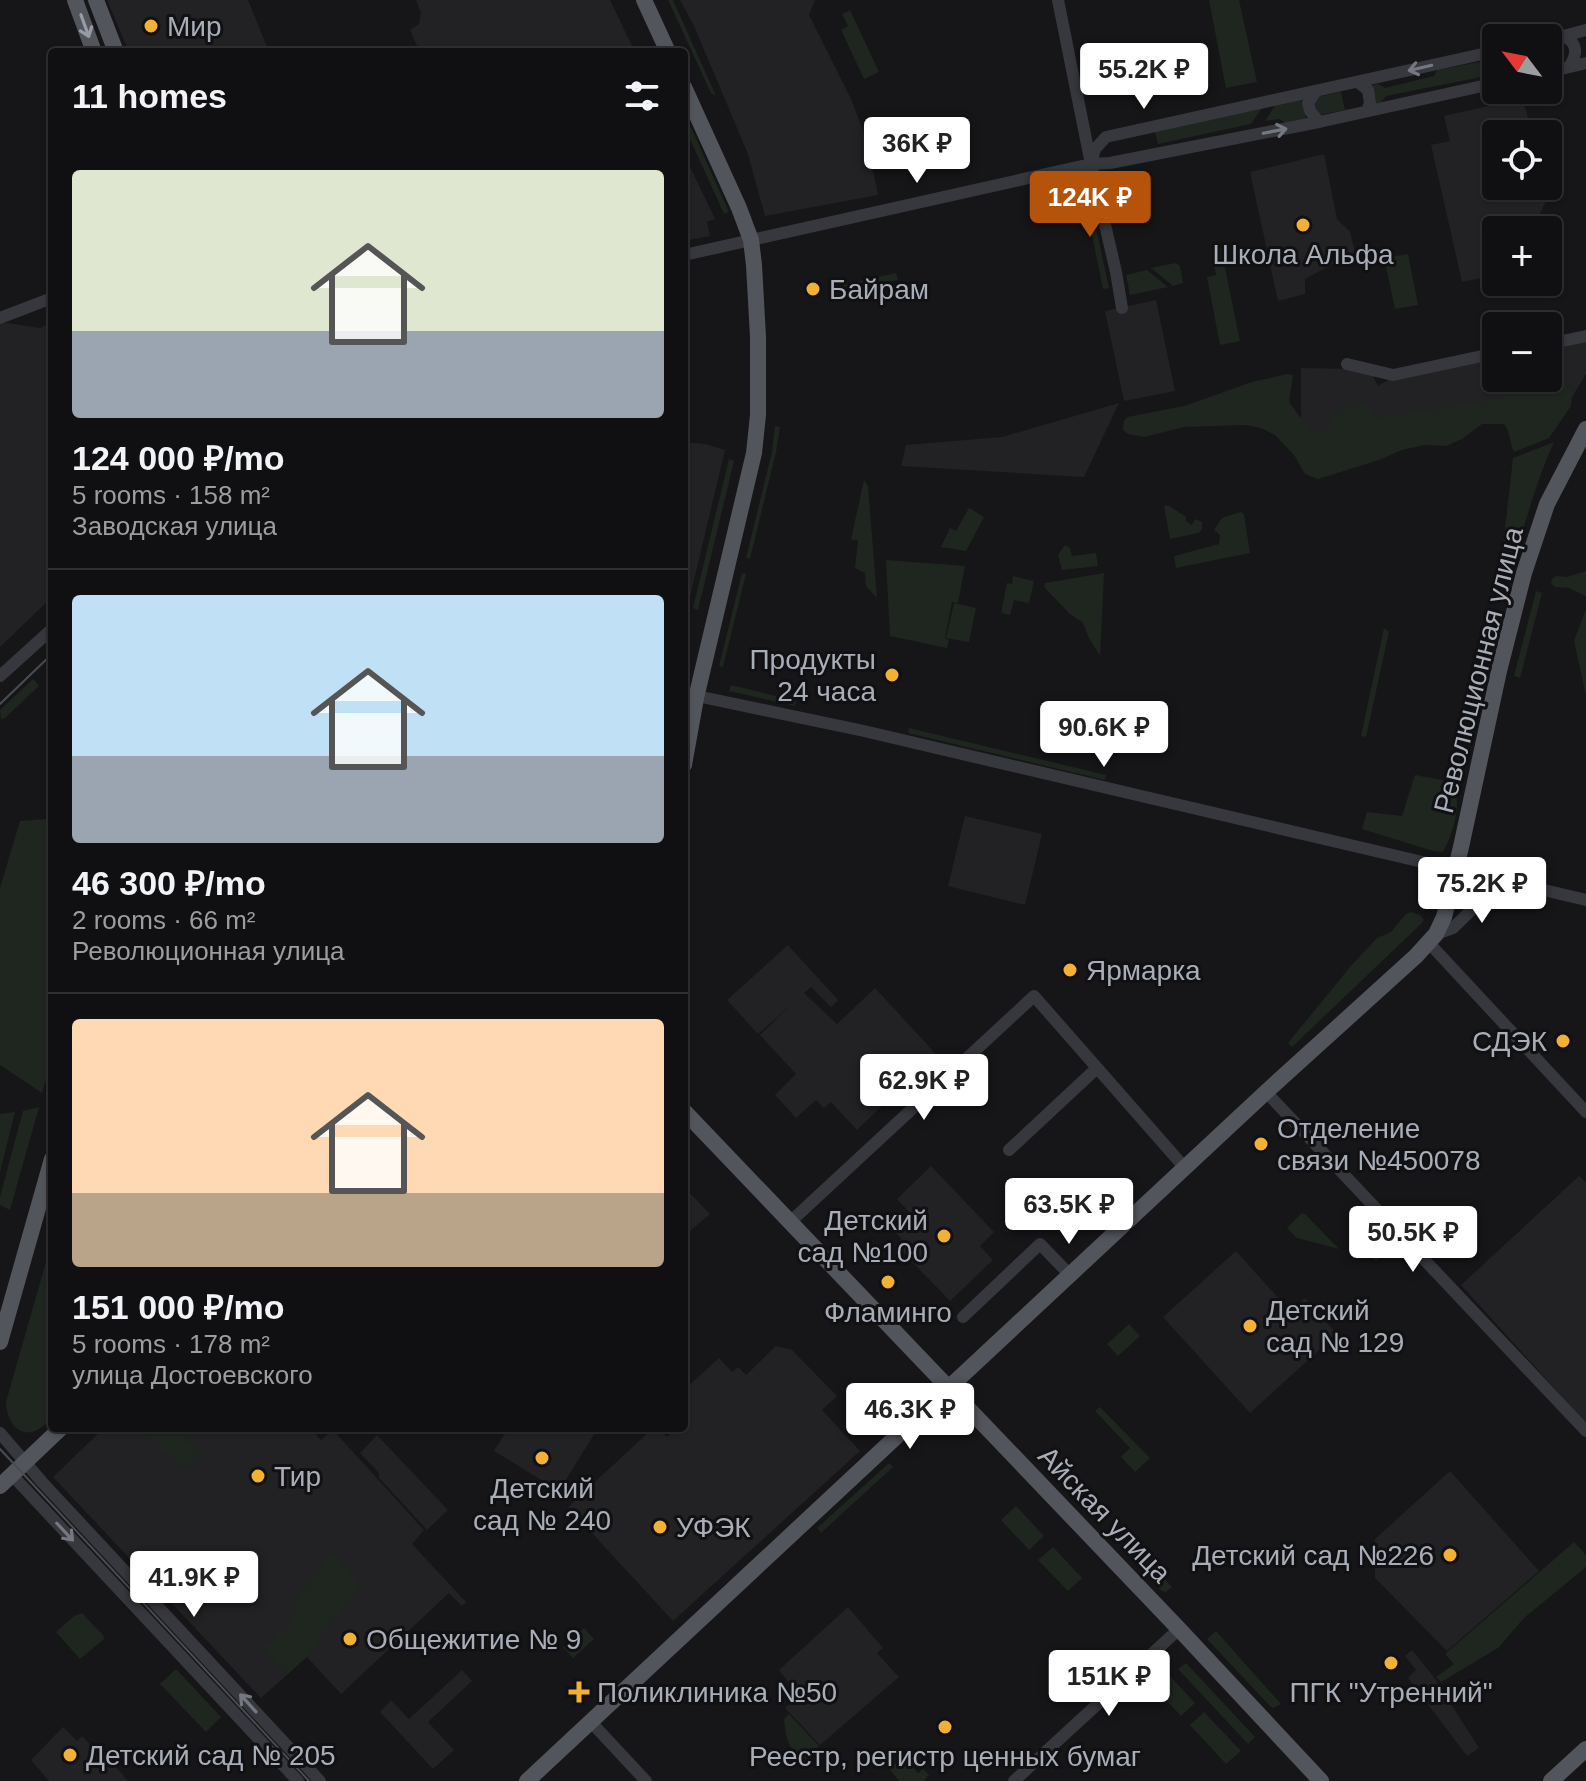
<!DOCTYPE html>
<meta charset="utf-8">
<style>
body{margin:0;font-family:Arial,sans-serif;background:#1e1e20;color:#f1f3f6;height:100vh;display:flex;flex-direction:column;font-size:30px;white-space:nowrap}
*{box-sizing:border-box;margin:0}
p{font-size:26px;color:#9c9d9f}
.icon{flex:none;width:44px;height:44px;fill:none;stroke:currentColor;stroke-width:2;stroke-linecap:round;stroke-linejoin:round}
.map{position:relative;flex:1;overflow:hidden}
.drawer{position:absolute;left:48px;top:48px;width:640px;height:1384px;display:flex;flex-direction:column;background:#101012;border-radius:8px;box-shadow:0 2px 6px #0004,0 0 0 2px #303032}
.drawer>*{flex:none}
.needle{width:52px;rotate:302deg}
.tools{position:absolute;left:1482px;top:24px;display:grid;gap:16px}
.tools a{display:grid;place-items:center;width:80px;height:80px;border-radius:8px;background:#101012;box-shadow:0 2px 6px #0004,0 0 0 2px #303032;font-size:40px}
.price{position:absolute;translate:-50% -68px;padding:0 18px;border-radius:8px;background:#fff;color:#222;font-size:26px;line-height:52px;filter:drop-shadow(0 2px 4px #0008)}
.price::after{content:'';position:absolute;left:50%;top:48px;width:24px;height:18px;margin-left:-12px;background:inherit;clip-path:polygon(0 0,100% 0,50% 100%)}
.price.selected{background:#b45309;color:#fff}
ul{padding:0;list-style:none}
li{display:grid;align-content:center;gap:16px;height:424px;padding:0 24px}
li+li{border-top:2px solid #303032}
li span{display:grid;place-items:center;height:248px;border-radius:8px;color:#555}
li>.icon{margin-inline-start:auto}
span .icon{width:144px;height:144px;fill:#fffc;stroke-width:1}
li b{font-size:34px}
h2{display:flex;justify-content:space-between;align-items:center;height:96px;padding:0 24px;font-size:34px}
.map>svg:first-child{display:block}
.built{fill:#222225}
.green{fill:#1e261f}
.lines{fill:none;stroke-linecap:round;stroke-linejoin:round}
.minor{stroke:#37383d;stroke-width:12}
.major{stroke:#53555c;stroke-width:16}
.tram{stroke:#4a4c52;stroke-width:2}
.oneway{stroke:#979ba6}
.oneway2{stroke:#757881}
.poi-dot{fill:#f2b134;stroke:#111113;stroke-width:3}
.labels{text-anchor:middle;stroke-width:6;stroke-linejoin:round;paint-order:stroke}
.poi-label{font-size:28px;fill:#a8adb8;stroke:#111113;text-anchor:start}
.street-label{font-size:28px;fill:#a8adb8;stroke:#111113}
</style>
<div class="map">
<svg width="1586" height="1781" viewBox="0 0 1586 1781">
<rect width="100%" height="100%" fill="#161618"/>
<path class="built" d="M107 0H248L269 52H129Z
M416 0H610L635 52H418V48L410 30 419 24 421 13Z
M680 0H815L809 15 851 99 867 141 878 195 765 216 748 154 694 26Z
M1523 98 1532 134H1496V186H1544L1547 199 1536 222 1526 230H1496V275L1462 282 1431 145 1450 141 1444 116Z
M684 154 715 219 707 222 710 236 684 241Z
M1324 154 1337 219 1350 232 1355 252 1305 279V294L1278 301 1250 172Z
M1156 300 1175 391 1124 401 1105 311Z
M0 322 40 328 52 322V597L0 647Z
M1586 341V374L1571 399 1301 447V368L1354 369 1371 372 1378 386 1395 376 1496 357V378H1548V348Z
M1119 403 1084 477 901 466 906 445 1002 437Z
M684 442 705 444 725 450 684 622Z
M965 816 1042 834 1025 905 948 886Z
M788 945 838 1000 831 1007 811 987 804 993 837 1024 875 988 936 1054 857 1130 831 1102 824 1108 816 1100 796 1118 775 1095 796 1074 760 1035 790 1006 758 1034 727 1000Z
M931 1166 994 1232 980 1246 993 1260 950 1301 896 1245 902 1239 894 1231 911 1214 897 1199Z
M1579 1176 1586 1182V1423L1461 1285Z
M684 1187 710 1214 684 1236Z
M1236 1251 1290 1311 1305 1298 1337 1334 1250 1413 1163 1317Z
M776 1346 792 1350 837 1396 822 1410 860 1451 673 1621 568 1507 653 1428H658L667 1437 677 1428H684V1390L719 1358 732 1372 738 1367 746 1375Z
M104 1428H310L321 1440 333 1430 424 1530 412 1544 466 1602 462 1606 449 1593 341 1694 307 1657 261 1698 53 1477Z
M508 1428H598L559 1491 494 1451Z
M377 1435 448 1510 427 1530 379 1478V1473L360 1453Z
M1450 1471 1539 1571 1447 1651 1375 1578V1539Z
M848 1607 883 1648 877 1653 899 1677 820 1745 785 1708 799 1696 779 1670Z
M1412 1650 1433 1676 1479 1748 1467 1756 1408 1678 1416 1670 1405 1656Z
M462 1670 472 1681 428 1722 454 1750 433 1769 380 1712 391 1700 409 1719Z
M63 1727 77 1741 82 1736 95 1750 100 1748 128 1781H49L31 1760Z"/>
<path class="green" d="M668 0H673L716 96 711 93Z
M1209 0H1239L1257 82 1226 88Z
M850 10 879 72 864 79 841 30 848 26 842 14Z
M1496 59V74L1386 96 1381 102 1376 104 1372 85 1378 84 1385 88 1434 76 1437 70Z
M1341 92 1345 110 1319 115 1314 111 1313 101 1317 97Z
M1301 100 1306 119 1286 124 1280 119 1265 121 1275 106Z
M1262 108 1251 124 1158 144 1155 132Z
M684 112 729 212 724 214 684 126Z
M1093 214 1109 288 1103 289 1088 215Z
M1221 248 1240 341 1220 345 1207 277 1216 275 1211 250Z
M1408 254 1418 305 1395 309 1384 258Z
M1176 263 1180 266 1183 283 1173 286 1151 268Z
M1147 270 1168 287 1130 295 1126 275Z
M896 273 898 280 828 294 833 287Z
M1287 374 1293 375 1289 402 1310 431 1323 432 1340 409 1366 404 1377 418 1479 402 1550 387 1559 380 1572 391 1571 406 1549 438 1514 452C1509 442 1511 433 1504 424H1482L1462 439 1446 446 1424 445 1402 450 1379 460 1318 479 1305 474 1294 455 1275 435 1261 428 1246 425 1184 427 1144 437 1128 434 1123 430 1124 421 1127 417 1184 406 1252 382Z
M775 426 780 427 776 452 750 559 746 558 772 452Z
M1554 442C1536 481 1526 523 1512 563L1501 564 1513 458Z
M729 459 734 461 698 610 693 608Z
M864 480 868 486 877 598 866 586 865 573 855 568 858 541 851 539Z
M1168 505 1186 517V521L1192 525 1195 519 1202 522V529L1199 533 1170 539 1164 506Z
M969 508 984 517 966 551 941 547 950 528 956 531Z
M1241 512 1244 514 1250 553 1176 568 1174 556 1219 544 1220 535 1214 530 1222 518Z
M1065 545 1070 548 1072 556 1096 553 1098 566 1062 570 1058 555Z
M886 560 965 566 958 603 952 602 945 638 949 640 947 648 890 636Z
M1586 571V596L1569 588 1555 587 1551 583 1552 579 1556 576 1567 577Z
M742 573 746 574 723 667 719 666Z
M1104 573 1100 656 1089 638 1083 623 1069 613 1044 587 1045 583Z
M1013 576 1034 581 1029 603 1014 600 1010 615 1001 613 1007 583 1012 584Z
M1536 591 1542 593 1520 678 1514 676Z
M954 603 976 608 969 642 946 638Z
M1586 609V696L1574 641Z
M1384 628 1389 632 1366 737 1361 736Z
M33 679 39 686 5 718 1 720 0 710Z
M731 685 796 701 795 706 729 691Z
M909 728 1106 775 1105 780 908 733Z
M1415 775 1458 783C1456 791 1457 797 1457 804 1457 819 1450 840 1443 852L1433 851 1362 829 1367 812 1402 816Z
M52 815V1060L42 1093 0 1065V888L20 821 46 819Z
M1411 912 1420 915 1424 920 1422 923 1292 1047 1288 1043 1350 967 1377 938 1391 932 1406 914Z
M39 1107 10 1210 0 1205V1197L23 1111Z
M15 1112 0 1172V1114Z
M1302 1213 1305 1214 1339 1249 1297 1238 1287 1228Z
M1375 1228 1392 1247 1376 1261 1359 1243Z
M52 1241V1418C47 1423 41 1429 35 1431 16 1438 6 1417 6 1402Z
M1129 1324 1140 1336 1118 1356 1107 1344Z
M1100 1407 1150 1458 1135 1472 1121 1457 1130 1448 1095 1411Z
M142 1428H177L202 1454 183 1471Z
M889 1463 893 1467 821 1533 817 1528Z
M1016 1506 1044 1536 1029 1550 1001 1520Z
M1574 1542 1586 1555V1567L1524 1618 1498 1648 1441 1682 1436 1677 1454 1664 1445 1654Z
M1053 1547 1082 1578 1068 1591 1038 1560Z
M1137 1549 1172 1587 1166 1592 1162 1591 1131 1558 1132 1554Z
M332 1553 361 1586 309 1653 288 1674 263 1648 293 1620 296 1598Z
M82 1613 103 1635 104 1639 80 1659 56 1632 74 1616Z
M584 1628 594 1639 573 1658 563 1647Z
M1216 1631 1281 1704 1273 1708 1270 1706 1207 1639Z
M1186 1663 1255 1737 1248 1744 1178 1669Z
M176 1669 221 1717 206 1732 160 1684Z
M1168 1674 1195 1703 1181 1716 1154 1687Z
M1204 1712 1241 1751 1226 1764 1190 1725Z
M789 1714 819 1746 806 1759C787 1749 786 1739 784 1719Z
M899 1759 905 1765 908 1762 918 1773 923 1769 929 1775 924 1781H899L890 1770Z"/>
<g class="lines">
<path class="minor" d="M1058 0 1091 164 1116 272 1122 308
M1564 36C1579 44 1577 55 1569 67
M1548 40 1586 30
M1548 72 1586 63
M1358 82 1368 90 1370 103 1367 111
M1316 91 1308 103 1310 111 1319 122
M1091 164 1095 149 1106 137 1496 51
M684 255 1091 164 1110 163 1319 122 1496 83
M0 318 52 298
M1548 344 1586 336
M1347 364 1393 375 1496 353
M0 676 52 629
M697 696 864 731 1431 864 1457 867 1472 873 1586 900
M1436 934 1453 928 1503 879
M1429 943 1586 1112
M1266 1092 1586 1431
M1009 1150 1097 1068
M789 1223 1034 996 1185 1168
M963 1317 1040 1244 1070 1275
M0 1433 42 1482 320 1781
M12 1475 298 1781
M591 1722 646 1781
M1014 1781 1179 1629"/>
<path class="major" d="M75 0 94 52
M96 0 116 52
M644 0 668 52
M684 87 739 208 751 240 754 265 758 337V415L754 453 696 698 684 765
M684 1111 1179 1629 1321 1781
M0 1342 52 1159
M0 1486 61 1428
M527 1781 1266 1092 1416 956 1436 934 1444 917 1461 847 1499 671 1524 573 1547 504 1586 429
M1551 1781 1586 1749"/>
<path class="tram" d="M0 704 52 654
M0 1449 309 1781"/>
</g>
<defs><path id="oneway-shaft" d="M-6 0H5M1.5-3L5.5 0L1.5 3" fill="none" stroke-width="1.6" stroke-linecap="round" stroke-linejoin="round" transform="scale(2)"/></defs>
<use class="oneway" href="#oneway-shaft" transform="translate(85 26) rotate(70)"/>
<g class="oneway2">
<use href="#oneway-shaft" transform="translate(1420 68) rotate(167)"/>
<use href="#oneway-shaft" transform="translate(1275 131) rotate(-11)"/>
<use href="#oneway-shaft" transform="translate(65 1532) rotate(47)"/>
<use href="#oneway-shaft" transform="translate(248 1703) rotate(-132)"/>
</g>
<g class="poi-dot">
<circle cx="151" cy="26" r="8"/>
<circle cx="1303" cy="225" r="8"/>
<circle cx="813" cy="289" r="8"/>
<circle cx="892" cy="675" r="8"/>
<circle cx="1070" cy="970" r="8"/>
<circle cx="1563" cy="1041" r="8"/>
<circle cx="1261" cy="1144" r="8"/>
<circle cx="944" cy="1236" r="8"/>
<circle cx="888" cy="1282" r="8"/>
<circle cx="1250" cy="1326" r="8"/>
<circle cx="542" cy="1458" r="8"/>
<circle cx="258" cy="1476" r="8"/>
<circle cx="660" cy="1527" r="8"/>
<circle cx="1450" cy="1555" r="8"/>
<circle cx="350" cy="1639" r="8"/>
<circle cx="1391" cy="1663" r="8"/>
<path d="M575 1680h8v8h8v8h-8v8h-8v-8h-8v-8h8z"/>
<circle cx="945" cy="1727" r="8"/>
<circle cx="70" cy="1755" r="8"/>
</g>
<g class="labels">
<g class="poi-label">
<text x="167" y="36">Мир</text>
<text x="1303" y="264" text-anchor="middle">Школа Альфа</text>
<text x="829" y="299">Байрам</text>
<text x="876" y="669" text-anchor="end">Продукты<tspan x="876" dy="32">24 часа</tspan></text>
<text x="1086" y="980">Ярмарка</text>
<text x="1547" y="1051" text-anchor="end">СДЭК</text>
<text x="1277" y="1138">Отделение<tspan x="1277" dy="32">связи №450078</tspan></text>
<text x="928" y="1230" text-anchor="end">Детский<tspan x="928" dy="32">сад №100</tspan></text>
<text x="1266" y="1320">Детский<tspan x="1266" dy="32">сад № 129</tspan></text>
<text x="888" y="1322" text-anchor="middle">Фламинго</text>
<text x="274" y="1486">Тир</text>
<text x="542" y="1498" text-anchor="middle">Детский<tspan x="542" dy="32">сад № 240</tspan></text>
<text x="676" y="1537">УФЭК</text>
<text x="1434" y="1565" text-anchor="end">Детский сад №226</text>
<text x="366" y="1649">Общежитие № 9</text>
<text x="597" y="1702">Поликлиника №50</text>
<text x="1391" y="1702" text-anchor="middle">ПГК "Утренний"</text>
<text x="86" y="1765">Детский сад № 205</text>
<text x="945" y="1766" text-anchor="middle">Реестр, регистр ценных бумаг</text>
</g>
<g class="street-label">
<text transform="translate(1478 670) rotate(-76)" y="10">Революционная улица</text>
<text transform="translate(1105 1514) rotate(46)" y="10">Айская улица</text>
</g>
</g>
</svg>
<div class="tools">
<a><svg class="needle" viewBox="-14 -14 28 28"><path d="M0-13l5 13h-10z" fill="#e53935"/><path d="M0 13l5-13h-10z" fill="#9c9d9f"/></svg></a>
<a><svg class="icon" aria-label="locate" viewBox="0 0 24 24"><circle cx="12" cy="12" r="6"/><path d="M12 2v4M12 18v4M2 12h4M18 12h4"/></svg></a>
<a>+</a>
<a>−</a>
</div>
<b class="price" style="left:1144px;top:111px">55.2K ₽</b>
<b class="price" style="left:917px;top:185px">36K ₽</b>
<b class="price selected" style="left:1090px;top:239px">124K ₽</b>
<b class="price" style="left:1104px;top:769px">90.6K ₽</b>
<b class="price" style="left:1482px;top:925px">75.2K ₽</b>
<b class="price" style="left:924px;top:1122px">62.9K ₽</b>
<b class="price" style="left:1069px;top:1246px">63.5K ₽</b>
<b class="price" style="left:1413px;top:1274px">50.5K ₽</b>
<b class="price" style="left:910px;top:1451px">46.3K ₽</b>
<b class="price" style="left:194px;top:1619px">41.9K ₽</b>
<b class="price" style="left:1109px;top:1718px">151K ₽</b>
<section class="drawer">
<h2>11 homes<svg class="icon" aria-label="filters" viewBox="0 0 24 24"><path d="M4 7h16M4 17h16"/><circle cx="9" cy="7" r="2"/><circle cx="15" cy="17" r="2"/></svg></h2>
<ul>
<li><span style="background:linear-gradient(#dfe7d0 65%,#9aa5b1 0)"><svg class="icon" aria-label="home" viewBox="0 0 24 24"><path d="M3 11l9-7 9 7M6 9v11h12V9"/></svg></span><div><b>124 000 ₽/mo</b><p>5 rooms · 158 m²</p><p>Заводская улица</p></div></li>
<li><span style="background:linear-gradient(#bfe0f5 65%,#9aa5b1 0)"><svg class="icon" aria-label="home" viewBox="0 0 24 24"><path d="M3 11l9-7 9 7M6 9v11h12V9"/></svg></span><div><b>46 300 ₽/mo</b><p>2 rooms · 66 m²</p><p>Революционная улица</p></div></li>
<li><span style="background:linear-gradient(#ffd9b3 70%,#b9a48a 0)"><svg class="icon" aria-label="home" viewBox="0 0 24 24"><path d="M3 11l9-7 9 7M6 9v11h12V9"/></svg></span><div><b>151 000 ₽/mo</b><p>5 rooms · 178 m²</p><p>улица Достоевского</p></div></li>
</ul>
</section>
</div>
